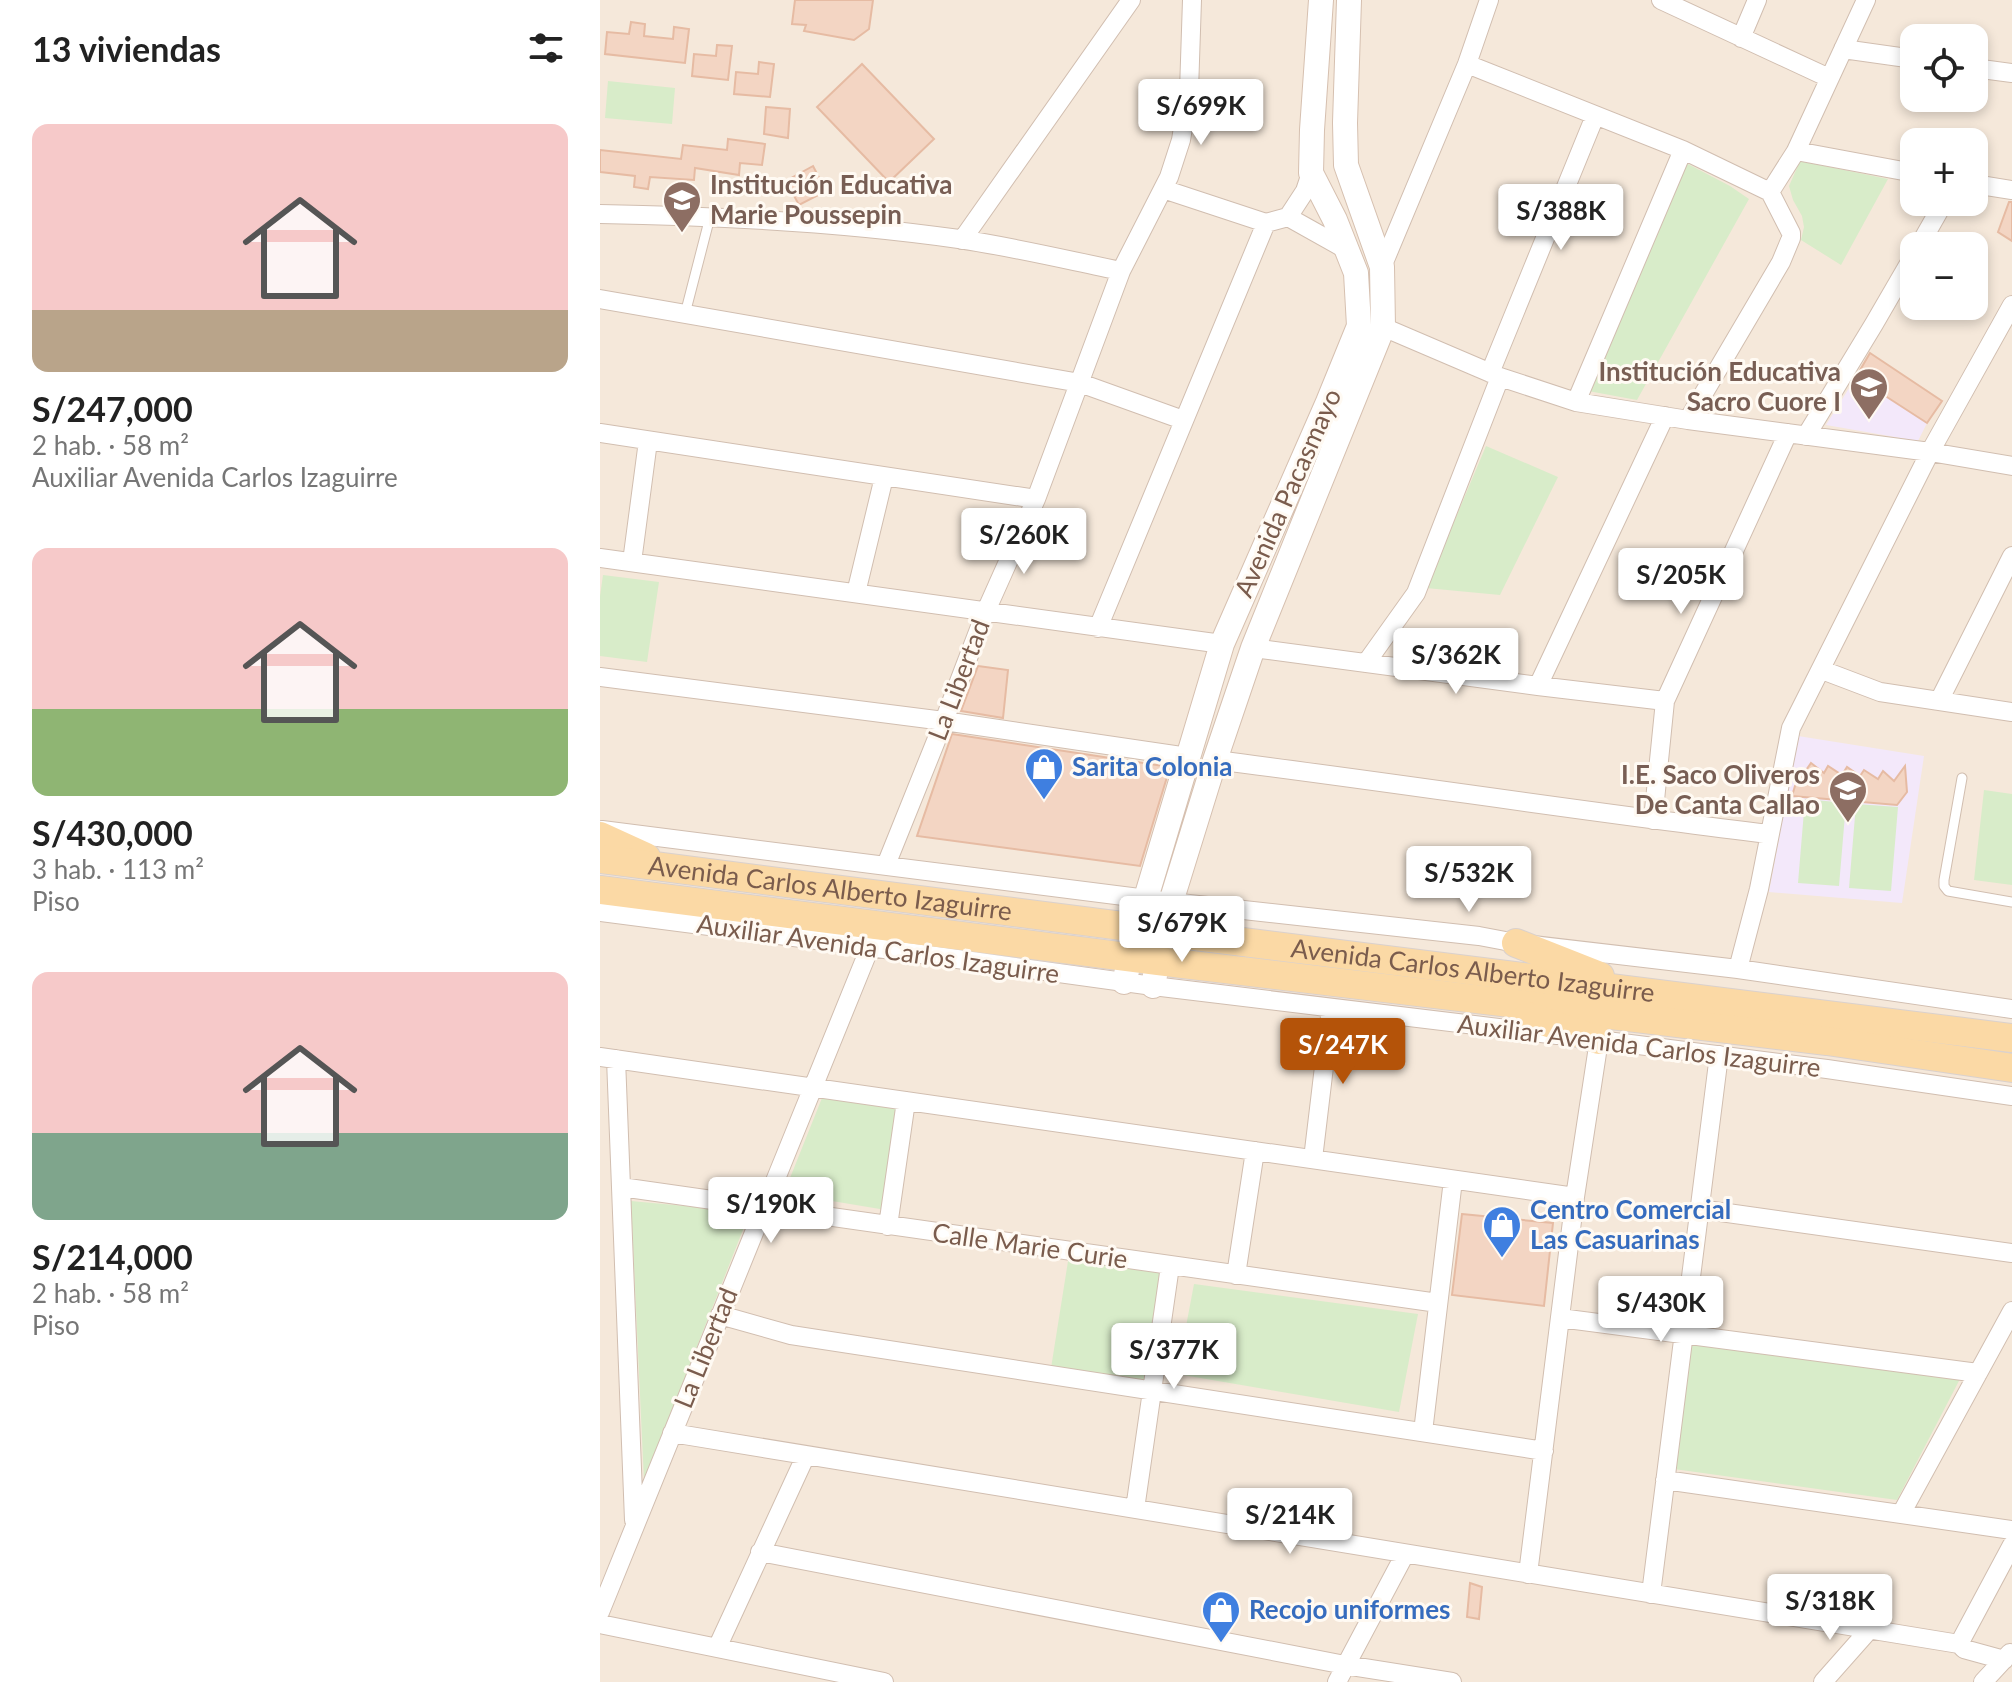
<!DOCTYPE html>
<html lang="es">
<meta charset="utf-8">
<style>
body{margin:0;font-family:Lato,sans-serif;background:#f6f6f6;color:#222;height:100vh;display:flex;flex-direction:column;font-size:30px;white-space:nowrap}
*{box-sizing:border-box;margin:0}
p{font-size:26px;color:#767676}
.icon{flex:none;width:44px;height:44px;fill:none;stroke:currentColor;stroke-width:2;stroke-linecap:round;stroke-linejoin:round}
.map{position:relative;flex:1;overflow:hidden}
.sheet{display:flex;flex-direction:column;background:#fff;width:600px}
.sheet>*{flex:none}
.fabs{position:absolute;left:1300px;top:24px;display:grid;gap:16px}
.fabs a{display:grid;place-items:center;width:88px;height:88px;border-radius:16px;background:#fff;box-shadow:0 4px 12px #0003;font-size:40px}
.price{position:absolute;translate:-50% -68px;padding:0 18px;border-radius:8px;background:#fff;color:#222;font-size:26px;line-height:52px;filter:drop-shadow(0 2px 4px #0008)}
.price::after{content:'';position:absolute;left:50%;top:48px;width:24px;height:18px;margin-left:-12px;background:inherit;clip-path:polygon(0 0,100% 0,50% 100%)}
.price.selected{background:#b45309;color:#fff}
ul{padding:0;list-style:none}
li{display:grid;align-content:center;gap:16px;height:424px;padding:0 32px}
li span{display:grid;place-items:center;height:248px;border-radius:16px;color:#555}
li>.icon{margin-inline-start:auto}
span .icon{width:144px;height:144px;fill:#fffc;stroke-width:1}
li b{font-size:34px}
h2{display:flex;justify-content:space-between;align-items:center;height:96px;padding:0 32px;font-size:34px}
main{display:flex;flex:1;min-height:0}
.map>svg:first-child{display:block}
.residential{fill:#f5e8da;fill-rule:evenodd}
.education{fill:#f3e8fa}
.green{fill:#d8ecc9}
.building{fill:#f3d5c3;stroke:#e6bba3;stroke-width:2}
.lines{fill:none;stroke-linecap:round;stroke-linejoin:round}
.service-casing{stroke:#d1beb0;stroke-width:11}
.minor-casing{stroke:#d1beb0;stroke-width:20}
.secondary-casing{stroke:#d6c0b0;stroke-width:26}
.primary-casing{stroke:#dad1cd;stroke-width:30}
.service{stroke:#fff;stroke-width:9}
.minor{stroke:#fff;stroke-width:18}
.secondary{stroke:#fff;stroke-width:24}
.primary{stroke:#fbd9a5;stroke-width:28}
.labels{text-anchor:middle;stroke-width:6;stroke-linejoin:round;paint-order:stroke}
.education-label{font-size:26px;font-weight:bold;fill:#785e54;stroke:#fffaf3;text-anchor:end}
.street-label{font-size:26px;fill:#7a5c4d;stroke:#fffaf3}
.shop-label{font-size:26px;font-weight:bold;fill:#366cbe;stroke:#fffaf3;text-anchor:start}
</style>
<main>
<section class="sheet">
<h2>13 viviendas<svg class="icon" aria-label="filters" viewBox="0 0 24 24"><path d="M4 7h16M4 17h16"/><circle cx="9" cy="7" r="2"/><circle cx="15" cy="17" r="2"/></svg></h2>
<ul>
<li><span style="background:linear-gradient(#f6c9c9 75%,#b9a48a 0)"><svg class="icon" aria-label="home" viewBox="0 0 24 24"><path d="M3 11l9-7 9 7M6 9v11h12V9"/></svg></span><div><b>S/247,000</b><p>2 hab. · 58 m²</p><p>Auxiliar Avenida Carlos Izaguirre</p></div></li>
<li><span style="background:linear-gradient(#f6c9c9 65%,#8fb573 0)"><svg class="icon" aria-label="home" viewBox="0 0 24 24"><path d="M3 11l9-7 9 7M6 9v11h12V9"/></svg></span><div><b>S/430,000</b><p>3 hab. · 113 m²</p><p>Piso</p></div></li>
<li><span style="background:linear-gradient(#f6c9c9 65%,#7fa58c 0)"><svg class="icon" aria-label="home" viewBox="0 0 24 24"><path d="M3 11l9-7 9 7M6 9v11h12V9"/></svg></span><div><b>S/214,000</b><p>2 hab. · 58 m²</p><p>Piso</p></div></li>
</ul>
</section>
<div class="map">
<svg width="1412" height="1682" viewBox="0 0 1412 1682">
<rect width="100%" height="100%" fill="#fdf6ec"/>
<path class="residential" d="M0 0H1412V1682H0ZM1314 38H1374V98H1314ZM1314 142H1374V202H1314ZM1314 246H1374V306H1314Z"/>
<path class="education" d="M1256 377 1327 423 1318 441 1226 425Z
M1198 736 1324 756 1302 903 1169 892Z"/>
<path class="green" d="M8 81 75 88 72 124 5 118Z
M1200 161 1288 179 1241 265 1201 240 1204 227 1202 216 1193 200 1189 186Z
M1086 163 1130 186 1149 199 1037 400 988 391Z
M886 446 958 477 900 595 826 588Z
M3 575 59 582 47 662 0 656V596Z
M1384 790 1412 794V885L1374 880Z
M1205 799 1246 803 1239 886 1198 883Z
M1256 804 1298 807 1291 891 1249 888Z
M222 1098 303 1110 286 1210 184 1193Z
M31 1201 150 1212 44 1481Z
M469 1255 562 1268 547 1384 451 1368Z
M594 1284 818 1314 799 1412 577 1374Z
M1089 1343 1361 1377 1297 1500 1074 1469Z"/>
<path class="building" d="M195 0H273L269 29 254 40 204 31 206 25 192 24Z
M31 22 45 24 44 36 73 39 74 27 89 29 85 63 5 54 7 32 29 34Z
M117 45 132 46 128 80 92 76 94 54 116 56Z
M159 62 174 64 170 97 134 94 136 72 158 74Z
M262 64 334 139 289 182 217 107Z
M166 107 190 109 188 138 164 134Z
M128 139 165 144 162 165 140 163 139 175 95 168 94 180 50 177 48 189 34 187 35 176 0 172V150L81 159 83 145 127 150Z
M213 166 226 191 199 205 186 181Z
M1409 202H1412V241L1398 232Z
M1270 353 1342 401 1327 423 1256 377Z
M378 666 408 670 403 718 361 711Z
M352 734 570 767 540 866 317 836Z
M1211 763 1224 773 1228 766 1242 775 1247 767 1260 776 1264 770 1278 779 1283 771 1294 781 1305 766 1307 792 1297 805 1192 796 1195 786Z
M862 1214 953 1223 944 1306 852 1295Z
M870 1583 882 1587 879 1619 867 1617Z"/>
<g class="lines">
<g class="service-casing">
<path id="service" d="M85 314 110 217
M1362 778 1344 880V886L1348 891 1412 902"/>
</g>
<g class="minor-casing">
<path id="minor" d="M1061 0 1229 78
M1141 38 1157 0
M1243 49 1314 59
M867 64 1083 150 1170 192 1191 233V238L1181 262 1088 420
M1374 68 1412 73
M1196 151 1314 173
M1374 184 1412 190
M563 189 666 223 688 217 705 191 711 173
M1170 192 1196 151 1266 0
M0 214C120 216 240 222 359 239 413 247 467 260 521 271
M688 217 747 250
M362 240 531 0
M1319 246 1344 202
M782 267 867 64 889 0
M0 299 480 383 583 420
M783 327 900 377 976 402 1088 420 1330 452 1412 466
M890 373 995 116
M976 402 1083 150
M0 433 436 499
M1206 436 1274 324 1314 255
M0 558 622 644
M32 562 48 441
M256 593 284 477
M498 628 666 223
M653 648 938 686 1065 701
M766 663 816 593 900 377
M1222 670 1280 692 1412 712
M0 677 344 721 588 757
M938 686 1065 416
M1339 701 1412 556
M615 760C799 783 984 812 1169 834
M1053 820 1065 701 1188 433
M2 830 571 902 879 936 916 943 1138 969 1412 1009
M286 865 344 721 386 611 436 499 521 271 569 177 581 140 589 91 592 0
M0 912 270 947 553 986 957 1035
M1138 969 1159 889 1191 728 1330 452 1412 305
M991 1039 1227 1069 1412 1096
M0 1057 975 1197
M16 1059 34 1520
M713 1159 731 1008
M21 1187 838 1303
M1099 1209 1412 1253
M288 1226 306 1101
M636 1275 655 1151
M120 1315 191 1335 944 1451
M960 1318 1378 1373
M823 1432 853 1180
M72 1433 1359 1644 1412 1545
M1065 1480 1412 1530
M535 1509 570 1266
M1301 1514 1412 1311
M160 1552 745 1665 852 1682
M928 1574 975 1197 999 1040
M1051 1594 1119 1055
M0 1612 270 947
M0 1624 284 1682
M1359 1644 1364 1649 1404 1660
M117 1648 206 1455
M737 1682 805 1554
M1223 1682 1269 1630
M1383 1682 1410 1653"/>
</g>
<g class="secondary-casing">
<path id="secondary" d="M524 982 546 898 622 644 728 402 759 326 756 273 735 220 711 173 712 130 721 0
M553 986 563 932 571 902 615 760 653 648 783 327 782 267 746 165 745 123 749 0"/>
</g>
<g class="primary-casing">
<g id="primary">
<path d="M0 836 46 857"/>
<path id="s1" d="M0 859 538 928 563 932 1412 1038"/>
<path d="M0 890 558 961 1227 1041 1412 1068"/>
<path d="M916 943 1000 976"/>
<path d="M928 1016 999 1040"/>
</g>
</g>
<use href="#service" class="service"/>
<use href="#minor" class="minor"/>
<use href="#secondary" class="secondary"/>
<use href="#primary" class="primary"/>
</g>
<defs>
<g id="school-pin" transform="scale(2)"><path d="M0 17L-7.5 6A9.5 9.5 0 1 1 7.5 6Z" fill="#8d6e63" stroke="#fffaf3"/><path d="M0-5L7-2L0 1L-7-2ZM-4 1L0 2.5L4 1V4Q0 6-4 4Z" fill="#fff"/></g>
<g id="shop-pin" transform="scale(2)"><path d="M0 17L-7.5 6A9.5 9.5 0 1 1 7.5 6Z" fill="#3f7fe0" stroke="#fffaf3"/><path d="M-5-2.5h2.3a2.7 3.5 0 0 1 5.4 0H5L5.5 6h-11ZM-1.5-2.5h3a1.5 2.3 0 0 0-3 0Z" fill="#fff"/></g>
</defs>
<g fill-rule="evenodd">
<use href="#school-pin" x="82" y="200"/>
<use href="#school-pin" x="1269" y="387"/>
<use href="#shop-pin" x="444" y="767"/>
<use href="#school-pin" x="1248" y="790"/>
<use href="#shop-pin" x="902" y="1225"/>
<use href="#shop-pin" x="621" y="1610"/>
</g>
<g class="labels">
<g class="education-label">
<text x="110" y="194" text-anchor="start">Institución Educativa<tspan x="110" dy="30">Marie Poussepin</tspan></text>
<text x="1241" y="381">Institución Educativa<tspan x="1241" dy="30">Sacro Cuore I</tspan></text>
<text x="1220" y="784">I.E. Saco Oliveros<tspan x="1220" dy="30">De Canta Callao</tspan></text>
</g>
<g class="street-label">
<text transform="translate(688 493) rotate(-66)" y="9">Avenida Pacasmayo</text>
<text transform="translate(359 680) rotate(-69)" y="9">La Libertad</text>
<text dy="9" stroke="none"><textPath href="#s1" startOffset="232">Avenida Carlos Alberto Izaguirre</textPath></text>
<text transform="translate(278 949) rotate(8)" y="9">Auxiliar Avenida Carlos Izaguirre</text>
<text dy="9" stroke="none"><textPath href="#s1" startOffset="880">Avenida Carlos Alberto Izaguirre</textPath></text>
<text transform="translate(1039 1046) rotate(7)" y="9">Auxiliar Avenida Carlos Izaguirre</text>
<text transform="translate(430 1246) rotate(8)" y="9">Calle Marie Curie</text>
<text transform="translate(106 1348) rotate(-68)" y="9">La Libertad</text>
</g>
<g class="shop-label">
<text x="472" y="776">Sarita Colonia</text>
<text x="930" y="1219">Centro Comercial<tspan x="930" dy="30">Las Casuarinas</tspan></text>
<text x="649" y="1619">Recojo uniformes</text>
</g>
</g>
</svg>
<div class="fabs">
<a><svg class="icon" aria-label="locate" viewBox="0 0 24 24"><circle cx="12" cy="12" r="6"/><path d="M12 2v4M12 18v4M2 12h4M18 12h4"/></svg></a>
<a>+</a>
<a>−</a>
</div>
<b class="price" style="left:601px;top:147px">S/699K</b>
<b class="price" style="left:961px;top:252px">S/388K</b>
<b class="price" style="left:424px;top:576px">S/260K</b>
<b class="price" style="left:1081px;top:616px">S/205K</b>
<b class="price" style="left:856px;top:696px">S/362K</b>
<b class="price" style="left:869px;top:914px">S/532K</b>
<b class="price" style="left:582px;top:964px">S/679K</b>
<b class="price selected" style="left:743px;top:1086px">S/247K</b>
<b class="price" style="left:171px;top:1245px">S/190K</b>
<b class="price" style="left:1061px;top:1344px">S/430K</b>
<b class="price" style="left:574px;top:1391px">S/377K</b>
<b class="price" style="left:690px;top:1556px">S/214K</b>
<b class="price" style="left:1230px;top:1642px">S/318K</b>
</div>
</main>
